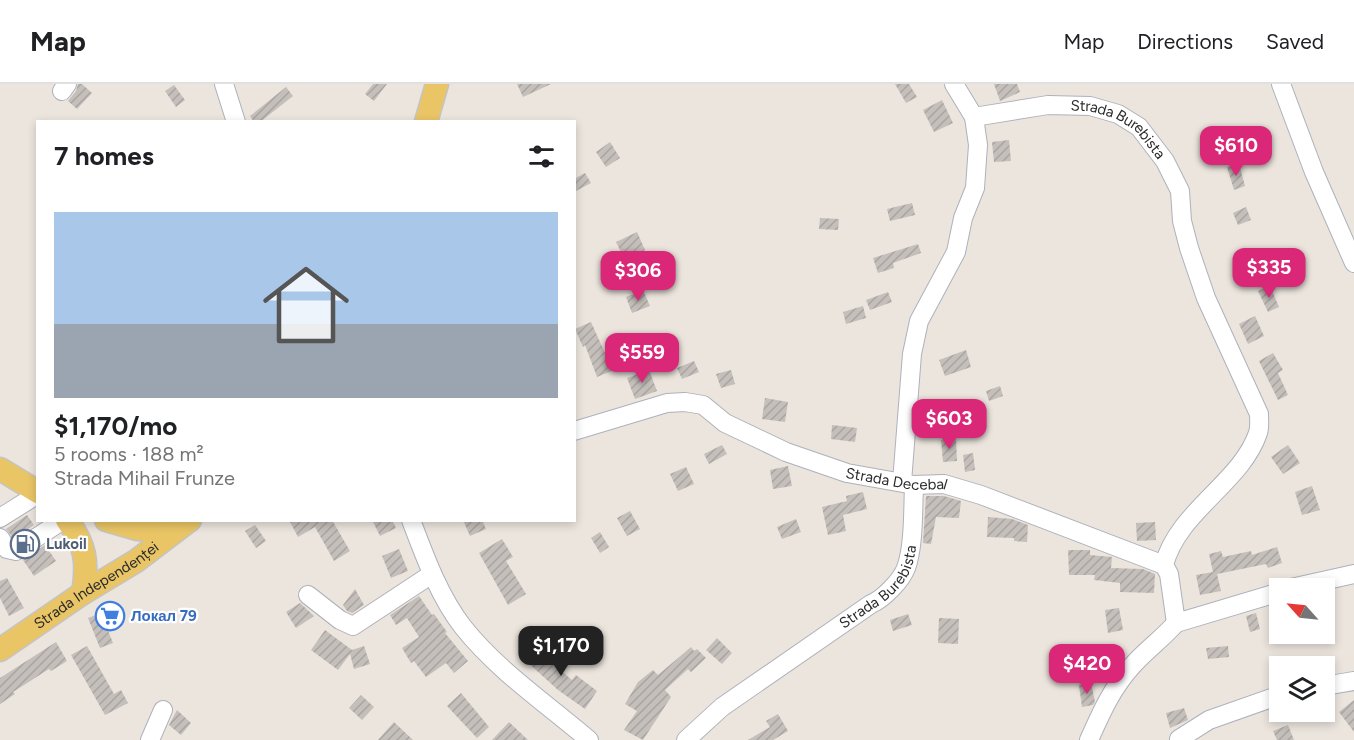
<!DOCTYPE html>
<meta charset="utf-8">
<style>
body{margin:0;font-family:Figtree,sans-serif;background:#f2f2f2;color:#202124;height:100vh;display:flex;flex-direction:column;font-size:22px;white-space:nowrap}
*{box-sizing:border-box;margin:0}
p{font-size:20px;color:#757577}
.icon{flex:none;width:33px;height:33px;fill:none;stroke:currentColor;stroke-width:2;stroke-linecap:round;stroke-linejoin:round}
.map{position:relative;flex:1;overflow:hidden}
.details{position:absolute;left:36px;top:36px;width:540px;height:402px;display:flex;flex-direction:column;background:#fff;border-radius:0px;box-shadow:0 3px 9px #0003}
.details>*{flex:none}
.needle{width:39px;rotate:297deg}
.controls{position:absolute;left:1269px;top:494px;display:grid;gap:12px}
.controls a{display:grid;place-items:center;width:66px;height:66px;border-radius:0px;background:#fff;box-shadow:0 3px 9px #0003;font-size:30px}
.price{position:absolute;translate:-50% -51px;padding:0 14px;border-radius:12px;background:#db2777;color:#fff;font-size:20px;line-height:39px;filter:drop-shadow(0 2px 3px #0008)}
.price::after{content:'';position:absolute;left:50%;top:36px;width:18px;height:14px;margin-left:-9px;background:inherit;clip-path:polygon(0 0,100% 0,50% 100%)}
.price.selected{background:#222;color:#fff}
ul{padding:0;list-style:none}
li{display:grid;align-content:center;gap:12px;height:318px;padding:0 18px}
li+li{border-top:2px solid #e0e0e0}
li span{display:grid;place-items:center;height:186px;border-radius:0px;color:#555}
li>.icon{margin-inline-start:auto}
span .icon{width:108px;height:108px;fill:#fffc;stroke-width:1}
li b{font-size:26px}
h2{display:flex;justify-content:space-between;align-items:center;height:72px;padding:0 18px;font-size:26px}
header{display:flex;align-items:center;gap:36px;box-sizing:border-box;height:84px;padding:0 30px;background:#fff;border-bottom:2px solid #e0e0e0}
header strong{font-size:28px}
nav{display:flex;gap:33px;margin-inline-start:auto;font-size:21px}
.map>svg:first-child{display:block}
.building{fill:url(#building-hatch)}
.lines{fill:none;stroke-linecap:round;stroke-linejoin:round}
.minor-casing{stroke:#aeb1bb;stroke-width:20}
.major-casing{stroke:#c4c4c4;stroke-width:25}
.minor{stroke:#fff;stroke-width:18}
.major{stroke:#e9c566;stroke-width:22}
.labels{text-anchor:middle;stroke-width:4.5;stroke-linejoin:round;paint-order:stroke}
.street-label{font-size:15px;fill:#2b2b2b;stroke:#fff}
.service-label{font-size:15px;font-weight:bold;fill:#4e5e75;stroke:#fff;text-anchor:start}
.shop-label{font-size:15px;font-weight:bold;fill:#366cbe;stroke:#fff;text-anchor:start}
</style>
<header>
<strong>Map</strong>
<nav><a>Map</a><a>Directions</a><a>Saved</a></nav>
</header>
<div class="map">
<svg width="1354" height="656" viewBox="0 0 1354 656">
<defs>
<pattern id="building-hatch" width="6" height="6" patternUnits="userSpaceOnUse" patternTransform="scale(1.5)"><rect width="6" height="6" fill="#c4bfba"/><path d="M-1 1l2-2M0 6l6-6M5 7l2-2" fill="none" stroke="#a9a4a0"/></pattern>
</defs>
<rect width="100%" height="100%" fill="#ece5de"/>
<path class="building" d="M78 0H82L92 9 77 25 68 17 76 7Z
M373 0H387L374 17 365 10Z
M517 0H551L523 13Z
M895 0H909L917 13 906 19Z
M994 0H1017L1020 8 1000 17Z
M174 1 185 16 176 23 165 7Z
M286 3 293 12 260 38H254L250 32Z
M942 16 953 39 934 48 923 26Z
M1009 56 1011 77 994 78 992 58Z
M610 58 620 74 606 83 596 68Z
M1239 80 1245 102 1234 106 1227 83Z
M585 89 591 99 574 108V95Z
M912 119 915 131 890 137 887 125Z
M1246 123 1251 136 1238 141 1233 129Z
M820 134 839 135 838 146 819 145Z
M637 148 645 166 625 176 616 158Z
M918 160 921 169 893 179 894 184 878 189 873 174Z
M1270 202 1279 223 1268 228 1258 207Z
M643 206 650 222 632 229 626 213Z
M888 208 892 218 870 226 866 216Z
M863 222 866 234 846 240 843 228Z
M1255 232 1264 252 1248 260 1239 240Z
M591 238 605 269 607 268 614 286 597 293 585 261 583 263 575 245Z
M966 266 971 283 945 292 939 276Z
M1273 269 1283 286 1278 289 1288 311 1278 316 1259 277Z
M694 277 699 288 682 295 677 284Z
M649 286 657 307 635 315 627 294Z
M731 286 735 300 721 304 716 290Z
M1000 302 1003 312 989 317 986 307Z
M765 314 788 318 785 338 762 335Z
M832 341 857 344 855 358 831 355Z
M956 355 957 377 943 378 941 356Z
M722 361 727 370 709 380 704 370Z
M1288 361 1300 379 1283 390 1271 373Z
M973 369 975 386 965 388 963 371Z
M788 382 792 402 773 405 770 386Z
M686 383 694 400 678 407 670 390Z
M1312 402 1320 426 1302 431 1295 408Z
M863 408 867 425 843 431 846 447 828 451 822 423 847 417 846 412Z
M926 412H944L961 417 959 434 936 433 931 460 923 459Z
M630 427 640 445 627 452 617 434Z
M27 431 34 441 14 455 6 445Z
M988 433 1012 435 1028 441 1027 458 1014 457V454L987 453Z
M796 435 801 448 782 455 777 443Z
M289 436H332L350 467 334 477 315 443 298 453Z
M372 436H392L396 444 380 452Z
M463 436H482L486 445 470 452Z
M1155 438 1156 456 1137 457 1136 439Z
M255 441 266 457 256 464 245 447Z
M600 448 609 463 600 469 591 454Z
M502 455 513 473 506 477 526 510 508 521 479 469Z
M45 461 56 477 34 492 23 476Z
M1277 463 1282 479 1268 484 1266 480 1217 490 1221 507 1200 511 1196 491 1213 488 1209 470 1221 467 1223 473 1251 467 1252 471Z
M399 465 408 487 391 494 382 472Z
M1068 466H1090V471L1112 473 1111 484 1143 485 1155 490 1154 509 1120 508V499L1094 496 1095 491H1069Z
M7 494 24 524 9 532 0 514V497Z
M355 505 364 521 352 529 347 527 343 521Z
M419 512 432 531 434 530 447 548 445 549 468 577 454 589 446 579 426 593 414 577 411 579 402 564 419 553 407 534 396 541 390 531Z
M300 519 314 532 296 544 286 528Z
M1119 524 1123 546 1108 549 1105 526Z
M101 529 113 559 100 564 88 534Z
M1256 529 1260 545 1250 548 1246 532Z
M908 530 912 541 893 547 890 536Z
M939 534 959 535 958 560 938 559Z
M325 546 352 566 364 562 370 580 354 585 350 570 338 586 311 566Z
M717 554 732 569 722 580 706 566Z
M543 557 553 566 546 574 572 596 576 591 597 607 585 625 558 606 526 577Z
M56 558 67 577 51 587 49 585 13 608 15 610 0 620V594Z
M87 562 114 610 121 606 128 619 105 631 71 571Z
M1228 562 1229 573 1208 575 1206 564Z
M691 563 694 567 697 565 706 574 691 588 688 585 665 606 671 613 643 656 624 646 637 627 625 620 638 598 653 586 658 591Z
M1091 599 1095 618 1093 621 1082 623 1079 601Z
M461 609 489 643 477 654 447 622Z
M361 611 374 623 362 636 349 624Z
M1354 616V648L1339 628Z
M1184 624 1188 636 1170 644 1166 629Z
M177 626 191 639 181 651 169 641Z
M778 630 788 647 773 656H748L770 643 766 637Z
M394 638 413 656H378Z
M509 638 528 656H492Z
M1288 641 1294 656H1277L1273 647Z"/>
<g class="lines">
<g class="minor-casing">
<g id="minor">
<path d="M224 0 236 38"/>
<path d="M954 0 974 33"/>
<path d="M1281 0 1314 88 1354 179"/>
<path d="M62 7 67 0"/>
<path id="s1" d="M574 347 667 319 685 318 703 321 725 339 786 368 847 389 914 401 944 400 981 411 1164 481 1169 490 1176 539 1280 508"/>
<path id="s2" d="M902 398 912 270 919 237 956 168 963 134 975 104 978 61 974 33 1048 21 1090 22 1118 30 1139 43 1165 77 1180 107 1182 137 1189 164 1206 214 1259 330C1259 336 1260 343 1258 349 1241 399 1178 427 1164 481"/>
<path d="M0 434 38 410"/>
<path d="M411 436C425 473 439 512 463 543 498 587 547 620 589 656"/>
<path d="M0 454 7 465 16 467 63 436"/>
<path d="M1291 504 1354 490"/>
<path d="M308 511 340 536 353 542 432 490"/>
<path d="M1324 602 1354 597"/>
<path d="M1179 655 1209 636 1280 611"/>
<path d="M150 656 163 626"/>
<path id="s3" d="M686 656 722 623 871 520C883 515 901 497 906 484 914 463 913 424 914 401"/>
<path d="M1089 656C1101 629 1112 604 1132 582 1146 566 1162 555 1176 539"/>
</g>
</g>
<g class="major-casing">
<g id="major">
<path d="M426 38 437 0"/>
<path d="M0 385 38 408"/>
<path d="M67 436C86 461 88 479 83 509"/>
<path d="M106 436 137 445 174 448"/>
<path id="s4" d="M0 566 83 509 136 477 190 436"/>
</g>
</g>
<use href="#minor" class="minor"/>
<use href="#major" class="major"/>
</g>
<defs>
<g id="fuel-ring" transform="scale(1.5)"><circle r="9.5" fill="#fff" stroke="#5c6f8a" stroke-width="1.5"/><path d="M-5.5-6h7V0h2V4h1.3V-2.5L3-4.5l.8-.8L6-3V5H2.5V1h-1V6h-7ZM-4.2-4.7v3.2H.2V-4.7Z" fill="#5c6f8a"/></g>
<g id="supermarket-ring" transform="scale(1.5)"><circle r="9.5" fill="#fff" stroke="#3f7fe0" stroke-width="1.5"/><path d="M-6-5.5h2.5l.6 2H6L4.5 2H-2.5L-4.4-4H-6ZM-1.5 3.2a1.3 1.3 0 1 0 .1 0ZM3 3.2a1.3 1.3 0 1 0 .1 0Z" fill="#3f7fe0"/></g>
</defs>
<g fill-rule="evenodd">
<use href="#fuel-ring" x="25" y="460"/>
<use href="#supermarket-ring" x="110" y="532"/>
</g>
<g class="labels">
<g class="street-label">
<text dy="5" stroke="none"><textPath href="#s2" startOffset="532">Strada Burebista</textPath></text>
<text dy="5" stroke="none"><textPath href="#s1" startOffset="344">Strada Decebal</textPath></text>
<text dy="5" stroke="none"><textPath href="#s3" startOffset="249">Strada Burebista</textPath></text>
<text dy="5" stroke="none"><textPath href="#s4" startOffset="116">Strada Independenței</textPath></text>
</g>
<g class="service-label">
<text x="46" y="465">Lukoil</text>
</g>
<g class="shop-label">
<text x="131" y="537">Локал 79</text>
</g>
</g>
</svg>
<div class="controls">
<a><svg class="needle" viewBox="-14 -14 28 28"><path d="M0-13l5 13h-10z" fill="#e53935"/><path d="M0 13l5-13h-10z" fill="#757577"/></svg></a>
<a><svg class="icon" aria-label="layers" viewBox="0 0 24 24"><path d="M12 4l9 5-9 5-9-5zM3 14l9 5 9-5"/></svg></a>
</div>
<b class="price" style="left:1236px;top:93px">$610</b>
<b class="price" style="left:1269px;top:215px">$335</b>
<b class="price" style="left:638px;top:218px">$306</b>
<b class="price" style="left:642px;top:300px">$559</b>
<b class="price" style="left:949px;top:366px">$603</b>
<b class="price selected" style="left:561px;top:593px">$1,170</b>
<b class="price" style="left:1087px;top:611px">$420</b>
<section class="details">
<h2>7 homes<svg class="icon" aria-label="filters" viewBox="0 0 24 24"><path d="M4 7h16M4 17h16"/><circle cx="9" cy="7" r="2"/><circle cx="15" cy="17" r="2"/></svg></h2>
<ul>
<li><span style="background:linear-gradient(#a9c7e8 60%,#9aa5b1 0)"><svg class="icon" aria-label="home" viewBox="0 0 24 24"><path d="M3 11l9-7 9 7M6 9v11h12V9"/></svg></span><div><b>$1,170/mo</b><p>5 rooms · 188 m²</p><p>Strada Mihail Frunze</p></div></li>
</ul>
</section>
</div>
